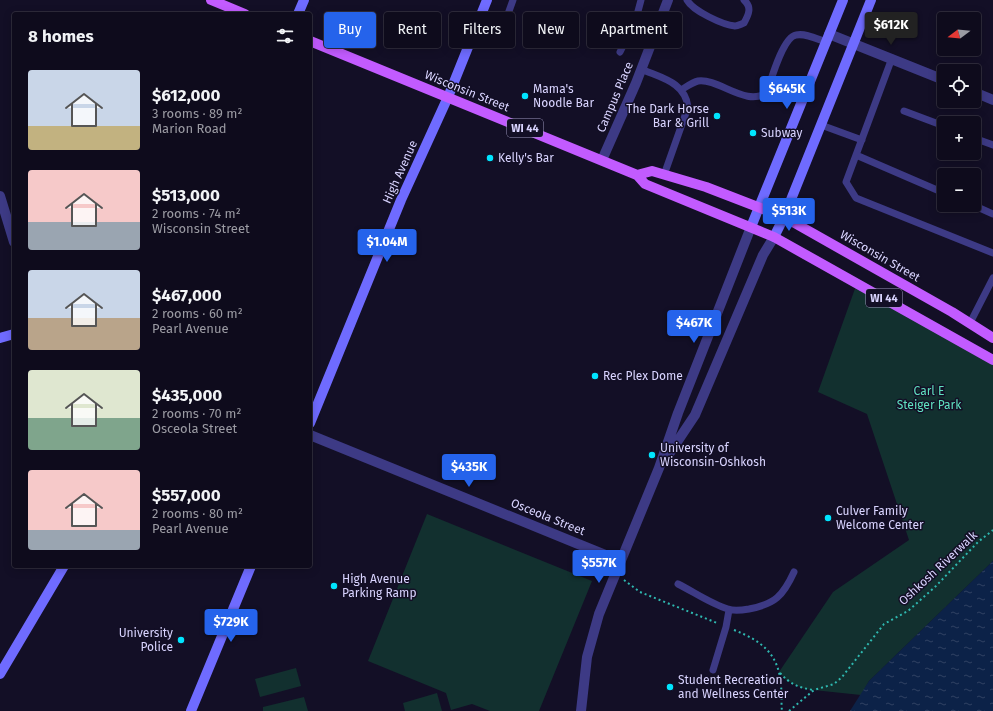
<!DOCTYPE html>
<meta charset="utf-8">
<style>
body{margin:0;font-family:"Fira Sans",sans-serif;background:#1c1929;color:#f1f3f6;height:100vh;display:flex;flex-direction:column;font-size:15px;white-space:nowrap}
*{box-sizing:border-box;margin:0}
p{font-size:13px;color:#9b9ba3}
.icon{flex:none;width:22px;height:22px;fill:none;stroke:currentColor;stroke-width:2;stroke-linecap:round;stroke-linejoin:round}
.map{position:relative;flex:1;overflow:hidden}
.details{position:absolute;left:12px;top:12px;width:300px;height:556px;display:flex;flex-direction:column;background:#0e0b1c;border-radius:4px;box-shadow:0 2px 10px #0003,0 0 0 1px #2e2b3b}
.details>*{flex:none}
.guide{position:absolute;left:324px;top:12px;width:380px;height:36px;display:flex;gap:8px}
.needle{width:26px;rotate:254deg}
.fabs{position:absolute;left:937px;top:12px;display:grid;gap:8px}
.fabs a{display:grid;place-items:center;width:44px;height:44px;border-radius:4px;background:#0e0b1c;box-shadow:0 2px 10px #0003,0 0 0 1px #2e2b3b;font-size:20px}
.price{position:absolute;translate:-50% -34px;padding:0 9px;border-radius:4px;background:#2563eb;color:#fff;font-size:13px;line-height:26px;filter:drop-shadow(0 1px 2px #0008)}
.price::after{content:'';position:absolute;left:50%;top:24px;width:12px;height:9px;margin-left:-6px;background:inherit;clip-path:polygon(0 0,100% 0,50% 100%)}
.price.on{background:#222;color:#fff}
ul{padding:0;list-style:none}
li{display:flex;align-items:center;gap:12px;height:100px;padding:0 16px}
li span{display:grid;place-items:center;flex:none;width:112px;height:80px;border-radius:4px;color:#555}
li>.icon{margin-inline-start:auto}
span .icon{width:48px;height:48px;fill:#fffc;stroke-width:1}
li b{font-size:17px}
h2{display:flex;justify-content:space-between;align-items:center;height:48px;padding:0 16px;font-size:17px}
.tag{padding:0 14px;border-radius:4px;background:#0e0b1c;box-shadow:0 2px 10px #0003,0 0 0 1px #2e2b3b;font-size:14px;line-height:36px}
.tag.on{background:#2563eb;color:#fff}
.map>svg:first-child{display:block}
.green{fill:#12302f}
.water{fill:url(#water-ripples)}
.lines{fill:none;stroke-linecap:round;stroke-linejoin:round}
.path{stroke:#2fb8b0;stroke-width:2;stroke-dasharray:2 3;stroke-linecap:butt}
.lane{stroke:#3d3a85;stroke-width:7}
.street{stroke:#3d3a85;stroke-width:10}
.secondary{stroke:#6f6bff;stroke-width:10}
.primary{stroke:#c25bff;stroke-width:10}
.poi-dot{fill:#00e5ff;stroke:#130f26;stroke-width:1.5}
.labels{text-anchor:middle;stroke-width:3;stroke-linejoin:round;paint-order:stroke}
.shield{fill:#130f26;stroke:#9e99be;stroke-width:1}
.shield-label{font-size:11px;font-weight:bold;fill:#d9d4ff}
.poi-label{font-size:12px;fill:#d9d4ff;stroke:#130f26;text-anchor:start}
.street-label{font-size:12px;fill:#d9d4ff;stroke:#130f26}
.park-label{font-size:12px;fill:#5fe0c0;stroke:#130f26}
</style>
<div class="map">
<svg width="993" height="711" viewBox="0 0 993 711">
<defs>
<pattern id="water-ripples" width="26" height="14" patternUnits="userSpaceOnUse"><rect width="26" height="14" fill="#0c2248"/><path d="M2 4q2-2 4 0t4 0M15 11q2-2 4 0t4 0" fill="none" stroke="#2f4163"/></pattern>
</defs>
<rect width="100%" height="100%" fill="#130f26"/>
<path class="green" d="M857 283 993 360V561L869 681 861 695 804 689 786 680 779 672 833 592 909 540 867 414 818 392Z
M427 514 592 581 539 711H490L472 704 451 710 446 693 368 661Z
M296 668 301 686 260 697 255 679Z
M437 693 442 711H405L403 703Z
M304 697 308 711H263V707Z"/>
<path class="water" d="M993 561V711H850L869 681Z"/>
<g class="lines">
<path class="path" d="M624 580 640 592 717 623
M734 630C762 641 779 654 781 686 782 694 781 703 782 711
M780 673C790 684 799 688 814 690
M789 711 814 690 834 684 842 677 884 624 908 611 936 586 978 542 993 530"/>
<path class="lane" d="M687 0C693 11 723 25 735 26 738 26 741 24 744 23 749 14 752 7 744 0
M637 15 641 0
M504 25 513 0
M651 44 629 34 637 15 658 25
M620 52 629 34
M892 58 846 182 856 198 993 253
M641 69C661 78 685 82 688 107L664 175
M681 90C686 87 693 82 698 81 719 78 747 108 767 92 771 80 783 37 796 35 806 33 817 39 826 42
M904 111 944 126
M821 125 862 140
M974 138 993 145
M856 155 944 193
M973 205 993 214
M970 323 993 278
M678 584C694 592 711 604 728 609 733 611 743 610 749 609 775 604 783 596 794 572
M713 670 726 627 729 610"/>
<path class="street" d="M829 34 944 80
M974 92 993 100
M602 160 636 83 668 0
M0 196 14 242
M310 435 620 561
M665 460 695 415 763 255 774 237
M581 711 587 657 599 614 659 468 678 413 751 227"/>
<path class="secondary" d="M298 14 304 0
M751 227 843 0
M774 237 784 217 871 0
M0 338 14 334
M310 423 401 200 448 97 487 0
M0 674 64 566
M191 711 251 566"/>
<path class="primary" d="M211 0 245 14
M310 41 637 175 645 184 774 237 993 360
M637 175 652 171 706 187 784 217 952 312 993 338"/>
</g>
<g class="poi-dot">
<circle cx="525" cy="96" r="4"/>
<circle cx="717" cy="116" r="4"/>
<circle cx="753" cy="133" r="4"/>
<circle cx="490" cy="158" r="4"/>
<circle cx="595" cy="376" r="4"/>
<circle cx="652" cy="455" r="4"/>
<circle cx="828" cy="518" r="4"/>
<circle cx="334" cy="586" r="4"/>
<circle cx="181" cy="640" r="4"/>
<circle cx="670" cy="687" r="4"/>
</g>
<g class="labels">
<g class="shield">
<rect x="507" y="119" width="36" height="18" rx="3"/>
<rect x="866" y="289" width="36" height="18" rx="3"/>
</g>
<g class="shield-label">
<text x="525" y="132">WI 44</text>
<text x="884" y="302">WI 44</text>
</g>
<g class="poi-label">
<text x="533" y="93">Mama's<tspan x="533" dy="14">Noodle Bar</tspan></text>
<text x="709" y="113" text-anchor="end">The Dark Horse<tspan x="709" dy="14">Bar &amp; Grill</tspan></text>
<text x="761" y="137">Subway</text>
<text x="498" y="162">Kelly's Bar</text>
<text x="603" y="380">Rec Plex Dome</text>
<text x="660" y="452">University of<tspan x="660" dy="14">Wisconsin-Oshkosh</tspan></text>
<text x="836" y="515">Culver Family<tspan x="836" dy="14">Welcome Center</tspan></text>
<text x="342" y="583">High Avenue<tspan x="342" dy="14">Parking Ramp</tspan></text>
<text x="173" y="637" text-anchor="end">University<tspan x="173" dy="14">Police</tspan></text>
<text x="678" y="684">Student Recreation<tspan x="678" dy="14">and Wellness Center</tspan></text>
</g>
<g class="street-label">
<text transform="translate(467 91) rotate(22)" y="4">Wisconsin Street</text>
<text transform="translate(615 97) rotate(-67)" y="4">Campus Place</text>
<text transform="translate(400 172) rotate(-66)" y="4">High Avenue</text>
<text transform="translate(880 256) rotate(30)" y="4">Wisconsin Street</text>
<text transform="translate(548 517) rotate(22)" y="4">Osceola Street</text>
<text transform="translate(938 568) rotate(-43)" y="4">Oshkosh Riverwalk</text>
</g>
<g class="park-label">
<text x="929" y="395">Carl E<tspan x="929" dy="14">Steiger Park</tspan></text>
</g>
</g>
</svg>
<div class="fabs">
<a><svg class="needle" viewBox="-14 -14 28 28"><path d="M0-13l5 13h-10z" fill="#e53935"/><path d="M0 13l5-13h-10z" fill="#9b9ba3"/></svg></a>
<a><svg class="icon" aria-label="locate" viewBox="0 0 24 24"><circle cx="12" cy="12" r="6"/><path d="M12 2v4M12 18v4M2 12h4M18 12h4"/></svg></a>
<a>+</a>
<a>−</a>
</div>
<b class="price on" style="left:891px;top:46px">$612K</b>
<b class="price" style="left:787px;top:110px">$645K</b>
<b class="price" style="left:789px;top:232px">$513K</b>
<b class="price" style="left:387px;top:263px">$1.04M</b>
<b class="price" style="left:694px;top:344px">$467K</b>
<b class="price" style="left:469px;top:488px">$435K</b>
<b class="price" style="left:599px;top:584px">$557K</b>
<b class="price" style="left:231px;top:643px">$729K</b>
<div class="guide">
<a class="tag on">Buy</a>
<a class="tag">Rent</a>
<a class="tag">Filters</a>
<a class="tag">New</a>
<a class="tag">Apartment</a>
</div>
<section class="details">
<h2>8 homes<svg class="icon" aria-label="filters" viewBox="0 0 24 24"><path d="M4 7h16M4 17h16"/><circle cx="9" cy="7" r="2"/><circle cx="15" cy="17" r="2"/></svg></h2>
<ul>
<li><span style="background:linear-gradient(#c9d6e8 70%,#c2b280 0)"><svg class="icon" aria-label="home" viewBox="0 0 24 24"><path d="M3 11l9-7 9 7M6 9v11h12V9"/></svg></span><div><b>$612,000</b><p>3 rooms · 89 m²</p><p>Marion Road</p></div></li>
<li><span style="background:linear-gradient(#f6c9c9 65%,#9aa5b1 0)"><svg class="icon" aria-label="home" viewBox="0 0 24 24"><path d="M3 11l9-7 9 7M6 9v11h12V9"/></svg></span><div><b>$513,000</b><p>2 rooms · 74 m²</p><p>Wisconsin Street</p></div></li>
<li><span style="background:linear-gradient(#c9d6e8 60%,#b9a48a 0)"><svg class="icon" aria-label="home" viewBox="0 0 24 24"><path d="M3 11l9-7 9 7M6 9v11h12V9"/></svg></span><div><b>$467,000</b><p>2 rooms · 60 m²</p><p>Pearl Avenue</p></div></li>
<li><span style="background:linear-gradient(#dfe7d0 60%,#7fa58c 0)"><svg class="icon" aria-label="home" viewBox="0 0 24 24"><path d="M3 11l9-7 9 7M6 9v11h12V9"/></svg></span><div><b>$435,000</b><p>2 rooms · 70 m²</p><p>Osceola Street</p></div></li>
<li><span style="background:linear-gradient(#f6c9c9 75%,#9aa5b1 0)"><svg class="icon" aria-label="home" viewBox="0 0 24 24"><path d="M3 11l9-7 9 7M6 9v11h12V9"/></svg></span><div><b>$557,000</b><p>2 rooms · 80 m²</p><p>Pearl Avenue</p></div></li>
</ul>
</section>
</div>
